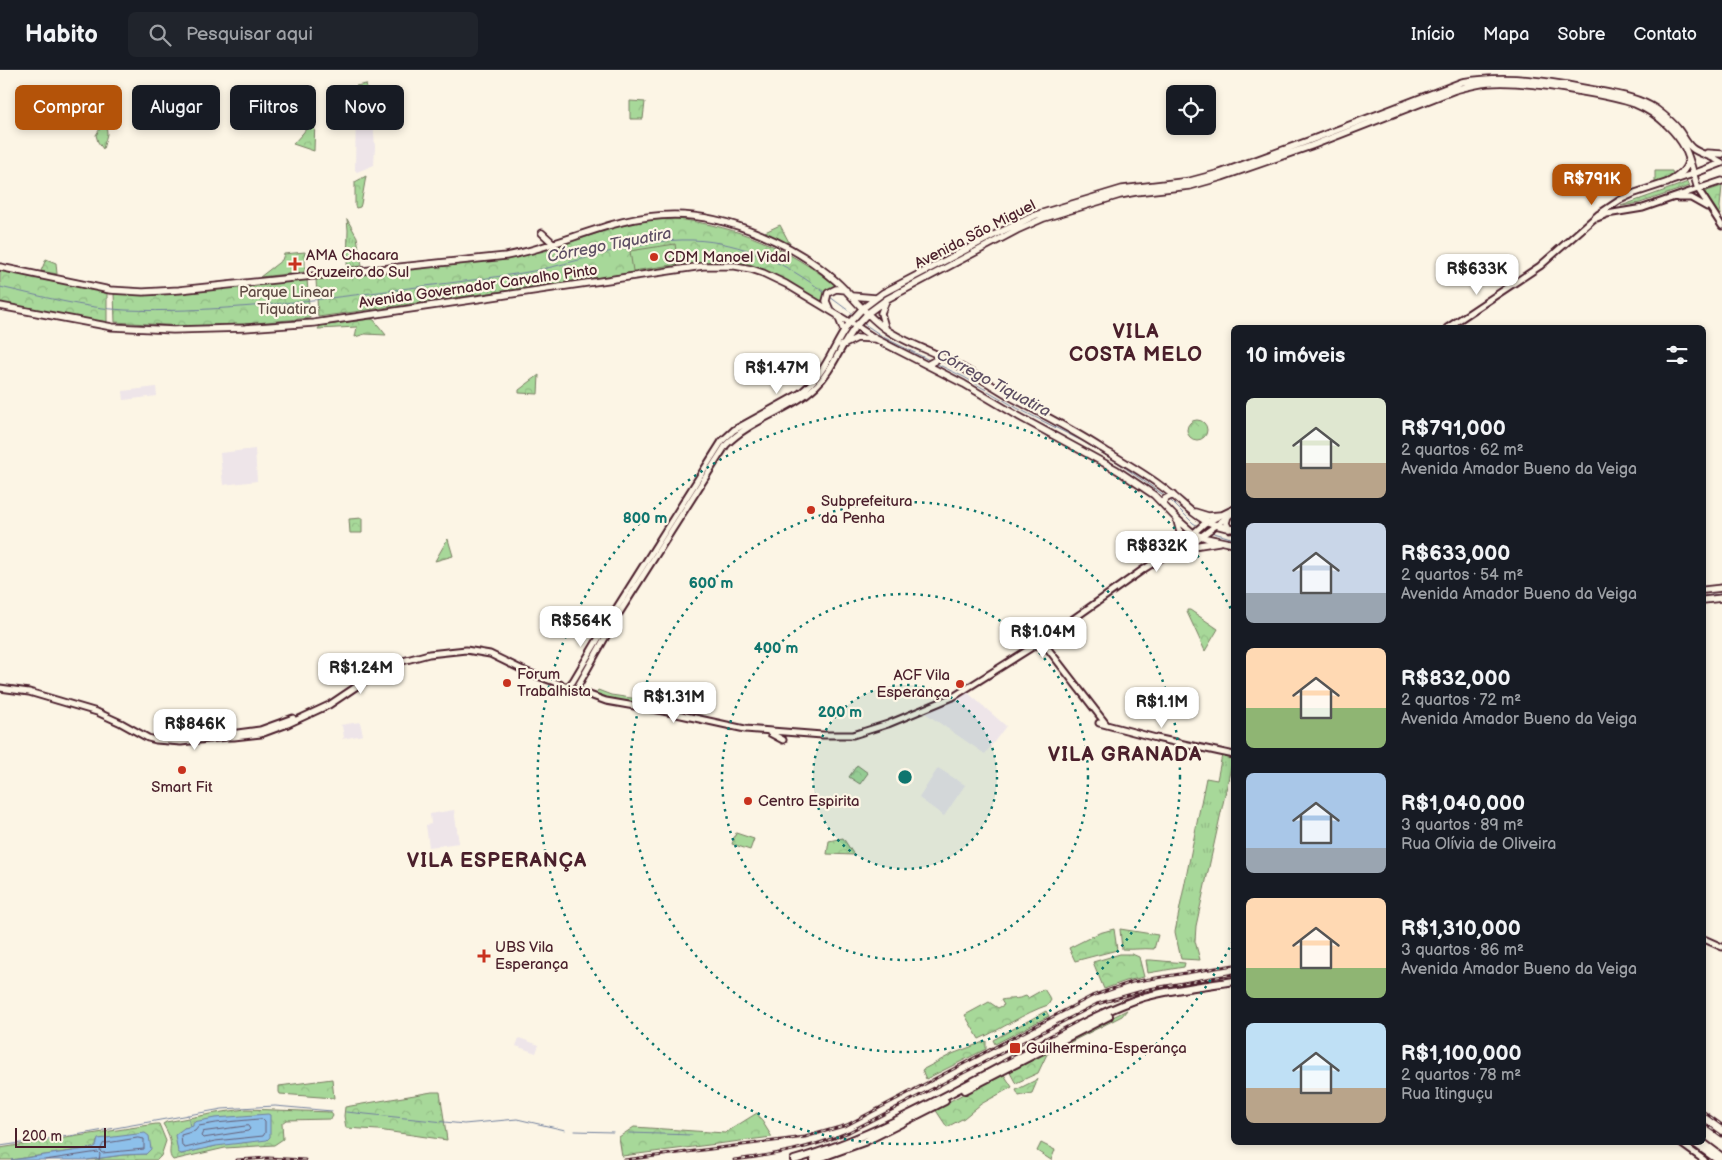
<!DOCTYPE html>
<html lang="pt">
<meta charset="utf-8">
<style>
body{margin:0;font-family:"Balsamiq Sans",sans-serif;background:#20242c;color:#f1f3f6;height:100vh;display:flex;flex-direction:column;font-size:19px;white-space:nowrap}
*{box-sizing:border-box;margin:0}
p{font-size:16px;color:#9ea1a6}
.icon{flex:none;width:28px;height:28px;fill:none;stroke:currentColor;stroke-width:2;stroke-linecap:round;stroke-linejoin:round}
.map{position:relative;flex:1;overflow:hidden}
.panel{position:absolute;left:1231px;top:255px;width:475px;height:820px;display:flex;flex-direction:column;background:#171b24;border-radius:8px;box-shadow:0 2px 8px #0003}
.panel>*{flex:none}
.banner{position:absolute;left:15px;top:15px;width:475px;height:45px;display:flex;gap:10px}
.buttons{position:absolute;left:1166px;top:15px;display:grid;gap:10px}
.buttons a{display:grid;place-items:center;width:50px;height:50px;border-radius:8px;background:#171b24;box-shadow:0 2px 8px #0003;font-size:25px}
.scale{position:absolute;left:15px;bottom:12px;width:91px;box-sizing:border-box;padding-left:5px;border:2px solid #4a1f2b;border-top:0;font-size:14px;line-height:18px;white-space:nowrap;color:#4a1f2b;-webkit-text-stroke:4px #fcf5e5;paint-order:stroke}
.price{position:absolute;translate:-50% -42px;padding:0 11px;border-radius:10px;background:#fff;color:#222;font-size:16px;line-height:32px;filter:drop-shadow(0 1px 2px #0008)}
.price::after{content:'';position:absolute;left:50%;top:30px;width:15px;height:11px;margin-left:-8px;background:inherit;clip-path:polygon(0 0,100% 0,50% 100%)}
.price.on{background:#b45309;color:#fff}
ul{padding:0;list-style:none}
li{display:flex;align-items:center;gap:15px;height:125px;padding:0 15px}
li span{display:grid;place-items:center;flex:none;width:140px;height:100px;border-radius:8px;color:#555}
li>.icon{margin-inline-start:auto}
span .icon{width:60px;height:60px;fill:#fffc;stroke-width:1}
li b{font-size:21px}
h2{display:flex;justify-content:space-between;align-items:center;height:60px;padding:0 15px;font-size:21px}
.pill{padding:0 18px;border-radius:8px;background:#171b24;box-shadow:0 2px 8px #0003;font-size:18px;line-height:45px}
.pill.on{background:#b45309;color:#fff}
header{display:flex;align-items:center;gap:30px;box-sizing:border-box;height:70px;padding:0 25px;background:#171b24;border-bottom:1px solid #363941}
header strong{font-size:24px}
nav{display:flex;gap:28px;margin-inline-start:auto;font-size:18px}
.search{width:350px;height:45px;background:#20242c;display:flex;align-items:center;gap:12px;box-sizing:border-box;padding:0 18px;border-radius:8px;color:#9ea1a6;font-size:19px}
.map>svg:first-child{display:block}
.built{fill:#eee5e9}
.grass{fill:url(#grass-tufts);stroke:#787c62}
.forest{fill:url(#forest-crowns);stroke:#787c62;fill-rule:evenodd}
.garden{fill:#a7d899;stroke:#787c62}
.water{fill:#8dc0ea;stroke:#72809e}
.lines{fill:none;stroke-linecap:round;stroke-linejoin:round}
.shore{stroke:#655f77;stroke-width:1}
.stream{stroke:#72809e;stroke-width:1}
.secondary-casing{stroke:#4a1f2b;stroke-width:9}
.primary-casing{stroke:#4a1f2b;stroke-width:9}
.highway-casing{stroke:#4a1f2b;stroke-width:10}
.secondary{stroke:#fcf5e5;stroke-width:5}
.primary{stroke:#fcf5e5;stroke-width:5.5}
.highway{stroke:#fcf5e5;stroke-width:6}
.rail-casing{stroke:#4a1f2b;stroke-width:3}
.rail{stroke:#fcf5e5;stroke-width:1;stroke-dasharray:4;stroke-linecap:butt}
.ring{fill:none;stroke:#0f766e;stroke-width:2.5;stroke-dasharray:2.5 5}
.poi-dot{fill:#c8321e;stroke:#fcf5e5;stroke-width:2}
.labels{text-anchor:middle;stroke-width:4.5;stroke-linejoin:round;paint-order:stroke}
.street-label{font-size:15px;fill:#4a1f2b;stroke:#fcf5e5}
.poi-label{font-size:15px;fill:#4a1f2b;stroke:#fcf5e5;text-anchor:start}
.park-label{font-size:15px;fill:#614d46;stroke:#fcf5e5}
.water-label{font-size:16px;font-style:italic;fill:#5e4f64;stroke:#fcf5e5}
.district-label{font-size:20px;font-weight:bold;letter-spacing:1px;fill:#4a1f2b;stroke:#fcf5e5}
.centre{fill:#0f766e;stroke:#fcf5e5;stroke-width:2.5}
.ring-label{font-size:15px;text-anchor:middle;font-weight:bold;fill:#0f766e;stroke:#fcf5e5;stroke-width:4.5;stroke-linejoin:round;paint-order:stroke}
</style>
<header>
<strong>Habito</strong>
<div class="search"><svg class="icon" aria-label="search" viewBox="0 0 24 24"><circle cx="10" cy="10" r="6"/><path d="M15 15l6 6"/></svg>Pesquisar aqui</div>
<nav><a>Início</a><a>Mapa</a><a>Sobre</a><a>Contato</a></nav>
</header>
<div class="map">
<svg width="1722" height="1090" viewBox="0 0 1722 1090">
<defs>
<pattern id="grass-tufts" width="24" height="20" patternUnits="userSpaceOnUse" patternTransform="scale(1.25)"><rect width="24" height="20" fill="#a7d899"/><path d="M3 7l-1-3M5 7V3M7 7l1-3M15 17l-1-3M17 17v-4M19 17l1-3" fill="none" stroke="#91b984"/></pattern>
<pattern id="forest-crowns" width="20" height="18" patternUnits="userSpaceOnUse" patternTransform="scale(1.25)"><rect width="20" height="18" fill="#a7d899"/><path d="M2 6a3 3 0 1 1 6 0M12 15a3 3 0 1 1 6 0" fill="none" stroke="#91b984"/></pattern>
</defs>
<rect width="100%" height="100%" fill="#fcf5e5"/>
<filter id="ink" filterUnits="userSpaceOnUse"><feTurbulence type="fractalNoise" baseFrequency=".02" numOctaves="2"/><feDisplacementMap in="SourceGraphic" scale="10" xChannelSelector="R" yChannelSelector="G"/><feConvolveMatrix kernelMatrix="1 2 1 2 8 2 1 2 1" color-interpolation-filters="sRGB"/></filter>
<g filter="url(#ink)">
<path class="built" d="M356 38H372L375 77 374 95 357 102 355 100Z
M156 317 157 326 124 330 123 321Z
M255 379 257 411 223 415 220 383Z
M967 622 1006 656 985 684 925 643Z
M360 652 363 665 342 669 344 667 342 656 340 655Z
M938 698 965 715 944 746 919 728Z
M454 740 459 773 429 777 426 755 431 754 430 744Z
M519 968 539 975 536 983 516 976Z"/>
<path class="grass" d="M347 149 357 167 362 196H361L347 197 348 160Z
M598 620 611 625 645 630 643 634 609 629 595 625Z
M1222 685 1233 688 1196 856 1195 871 1200 890 1181 889 1175 862 1206 708 1217 710Z"/>
<path class="forest" d="M366 14 370 36 358 34 356 16Z
M630 31 645 32 643 49H630Z
M315 47 314 81 293 74 303 63Z
M106 49 107 64 103 79 98 72 96 65Z
M1655 101H1672L1673 106 1655 114Z
M366 106 361 134 360 137 356 138 355 136V112Z
M1688 112 1690 116 1640 133 1621 136Z
M1722 116 1720 137 1721 145 1719 147 1704 122Z
M678 149C742 158 785 177 837 216L827 220 821 231C795 216 768 197 736 193 727 192 718 193 709 192L318 247 316 209 507 189 545 181 625 154 651 150Z
M780 155 791 176 765 162Z
M305 182V202L260 207 282 190 284 184Z
M46 189 56 193 57 204 41 201Z
M0 200 107 223V252L74 247 0 233Z
M307 209 310 248 245 254 183 256 115 252 114 224H174Z
M370 249 374 250 386 265 365 264 355 267 357 257 318 259 320 256Z
M539 305 538 324 519 323V320Z
M1187 360a10 10 0 1 1 20 0a10 10 0 1 1-20 0Z
M362 448V463H350L349 449Z
M448 469 453 486 435 491 447 470Z
M1187 540H1190L1218 559 1205 581 1187 542Z
M857 695 868 703 860 714 849 707Z
M736 763 754 769 750 780 732 774Z
M843 768 854 785 827 784 829 771Z
M1114 859 1117 880 1075 891 1069 878 1099 863Z
M1120 859 1158 865 1154 879C1143 878 1133 880 1122 879Z
M1120 884H1132L1139 887 1144 907 1126 911 1104 919 1093 892Z
M1146 890H1151L1185 893 1184 897 1148 903Z
M1044 919 1051 930 1048 935C1024 943 1002 959 979 969L965 945 989 932 998 938 1004 935 1001 930C1011 928 1016 930 1026 926L1028 928Z
M1127 940 1122 946 1047 984 1038 1003 1016 1013 1015 1012 1008 999Z
M1046 941 1049 946 995 974 993 970Z
M986 971V979L926 1009 922 1000 952 984Z
M1003 1003 1012 1017 981 1034 964 1048 947 1057 935 1039Z
M332 1009 334 1028 280 1024 279 1022V1016Z
M1038 1009 1032 1023 1019 1026 1016 1020Z
M432 1022H440L447 1070 378 1060 346 1058 344 1046 345 1037Z
M246 1039 331 1042 333 1046 331 1049 286 1050 282 1053 283 1069 274 1075 225 1078 173 1090C167 1084 172 1077 170 1070 169 1064 166 1059 163 1054L166 1052 222 1042ZM194 1056 216 1076 181 1084 184 1058Z
M757 1043 772 1067 622 1086 619 1067 634 1057 725 1063Z
M156 1054H159L166 1071 161 1086 157 1090H87L123 1085 146 1084 97 1071 96 1077 93 1078 11 1090H0V1078Z
M1041 1073 1055 1080 1051 1090 1037 1081Z"/>
<path class="garden" d="M675 174 678 194 633 201 630 181Z"/>
<path class="water" d="M268 1044 270 1045V1067L267 1070 216 1076 181 1084 178 1082 175 1065 184 1058 193 1056V1052L215 1048Z
M145 1063 149 1066 151 1079 146 1084 123 1085 87 1090H11L93 1078 96 1076 98 1069Z"/>
<g class="lines">
<path class="shore" d="M262 1049 265 1052V1063L263 1066 215 1071 185 1078 182 1076 181 1065 195 1061 199 1056 216 1053Z
M248 1056 250 1059 248 1061 203 1068 201 1066 203 1062Z
M138 1068 144 1069V1079L102 1083 100 1081 103 1074Z
M45 1090 98 1082 100 1084 99 1090"/>
<path class="stream" d="M0 217C41 226 83 238 125 240 207 243 289 233 371 223 421 216 472 211 522 203 579 194 634 168 693 170 742 172 786 193 825 223
M830 227 853 244
M863 253 885 268 929 290
M935 293 964 307 1017 338 1082 371 1117 392 1165 426
M1170 430 1193 453 1198 456
M1211 462 1234 469
M1704 526 1722 524
M346 1042 464 1054 517 1049 565 1060
M188 1045 190 1057
M575 1061 613 1062
M629 1063 692 1065
M0 1076 76 1065 222 1039 275 1036 332 1041"/>
<g class="secondary-casing">
<path id="secondary" d="M1678 128H1691L1707 137
M1597 148 1607 144 1643 138 1698 119 1722 156
M1447 258 1540 196 1599 144 1620 130 1635 123 1693 104
M1179 476 1205 453 1234 439
M1042 571 1106 654
M0 618 29 622 97 642 121 653 148 668 156 670 181 672 226 667 230 664 260 660 293 648
M567 618 573 611 614 542 722 371 734 360 799 324C827 303 831 279 850 252
M575 621 618 545 726 375C751 349 790 341 816 316 833 300 841 274 856 256
M1099 653 1156 668 1234 685
M770 663 783 670
M226 667H234L261 664 288 654 329 635 378 602 399 592 429 584 466 580 490 584 527 602 606 631 663 641 745 659 822 665H853L888 654 953 627 1042 571 1144 499 1171 482 1196 470 1234 442
M1704 869 1722 877
M1679 1072 1704 1090"/>
</g>
<g class="primary-casing">
<path id="primary" d="M1707 83 1722 84
M1693 104 1722 93
M1667 113C1678 107 1686 101 1689 89
M542 163 554 174
M0 197 110 220 143 222 179 220 506 186C563 176 614 145 674 145 729 145 796 175 836 211 854 227 867 247 887 260 906 273 930 280 950 291 971 302 991 315 1011 327 1041 344 1072 359 1101 378 1121 390 1142 402 1161 416 1189 436 1196 454 1234 459
M852 226 876 228
M0 236 112 257 173 260 245 258 314 253 703 196H735L751 199 763 203 786 214 859 258 876 269 964 314 1018 346 1117 400 1154 425 1177 449 1193 463 1206 468 1234 474
M830 240 826 231 828 223 836 219 846 220
M838 246 844 261
M850 252 863 238 883 223 994 165 1036 145 1122 119 1190 111 1220 103 1308 71 1462 12C1507 4 1550 11 1594 20 1615 24 1638 27 1656 39 1664 45 1672 51 1678 59 1683 65 1686 73 1692 78 1699 84 1713 86 1722 93
M856 256 868 243 887 229 1017 160 1044 148 1120 125 1136 122 1190 116 1222 107 1311 76 1455 20C1466 17 1477 14 1488 13 1520 11 1552 16 1583 22 1601 25 1619 28 1635 34 1647 39 1658 46 1667 55 1690 77 1689 91 1698 119L1722 111
M885 257 881 243 886 231
M841 276 857 268 875 269
M927 295 936 290V284
M1163 434 1165 429 1173 425
M1195 442 1208 446 1220 445
M1228 446 1226 453 1229 459
M1177 451 1181 466 1180 474
M1181 478 1219 472
M1704 520 1722 518
M1704 530 1722 528"/>
</g>
<g class="highway-casing">
<path id="highway" d="M965 1020 1109 946
M1693 1072 1718 1090
M1702 1072 1722 1087
M794 1090C879 1066 957 1019 1034 979 1070 960 1106 939 1144 927 1173 919 1204 916 1234 911
M814 1090 864 1072 945 1031"/>
</g>
<use href="#secondary" class="secondary"/>
<use href="#primary" class="primary"/>
<use href="#highway" class="highway"/>
<g class="rail-casing">
<path id="rail" d="M1003 991 1076 952
M1704 1042 1722 1055
M1704 1053 1722 1066
M237 1090 268 1088 305 1090
M624 1090 805 1067 847 1055 1092 926 1132 912 1234 895
M734 1090C774 1085 812 1078 849 1062L1097 934 1149 919 1234 904"/>
</g>
<use href="#rail" class="rail"/>
</g>
</g>
<circle cx="905" cy="707" r="92" fill="#0f766e" fill-opacity=".12"/>
<g class="ring">
<circle cx="905" cy="707" r="92"/>
<circle cx="905" cy="707" r="183"/>
<circle cx="905" cy="707" r="275"/>
<path d="M1233 871A367 367 0 1 1 1233 543"/>
</g>
<g class="poi-dot">
<circle cx="654" cy="187" r="5"/>
<path d="M292.5 186.5h5v5h5v5h-5v5h-5v-5h-5v-5h5z"/>
<circle cx="811" cy="440" r="5"/>
<circle cx="507" cy="613" r="5"/>
<circle cx="960" cy="614" r="5"/>
<circle cx="182" cy="700" r="5"/>
<circle cx="748" cy="731" r="5"/>
<path d="M481.5 878.5h5v5h5v5h-5v5h-5v-5h-5v-5h5z"/>
<rect x="1009" y="972" width="12" height="12" rx="2.5"/>
</g>
<g class="labels">
<g class="street-label">
<text transform="translate(975 164) rotate(-27)" y="5">Avenida São Miguel</text>
<text transform="translate(478 216) rotate(-8)" y="5">Avenida Governador Carvalho Pinto</text>
</g>
<g class="poi-label">
<text x="306" y="190">AMA Chacara<tspan x="306" dy="17">Cruzeiro do Sul</tspan></text>
<text x="664" y="192">CDM Manoel Vidal</text>
<text x="821" y="436">Subprefeitura<tspan x="821" dy="17">da Penha</tspan></text>
<text x="517" y="609">Forum<tspan x="517" dy="17">Trabalhista</tspan></text>
<text x="950" y="610" text-anchor="end">ACF Vila<tspan x="950" dy="17">Esperança</tspan></text>
<text x="182" y="722" text-anchor="middle">Smart Fit</text>
<text x="758" y="736">Centro Espirita</text>
<text x="495" y="882">UBS Vila<tspan x="495" dy="17">Esperança</tspan></text>
<text x="1026" y="983">Guilhermina-Esperança</text>
</g>
<g class="park-label">
<text x="287" y="227">Parque Linear<tspan x="287" dy="17">Tiquatira</tspan></text>
</g>
<g class="water-label">
<text transform="translate(609 174) rotate(-11)" y="6">Córrego Tiquatira</text>
<text transform="translate(994 312) rotate(28)" y="6">Córrego Tiquatira</text>
</g>
<g class="district-label">
<text x="1136" y="268">VILA<tspan x="1136" dy="23">COSTA MELO</tspan></text>
<text x="1125" y="691">VILA GRANADA</text>
<text x="497" y="797">VILA ESPERANÇA</text>
</g>
</g>
<circle cx="905" cy="707" r="8" class="centre"/>
<g class="ring-label">
<text x="645" y="453">800 m</text>
<text x="711" y="518">600 m</text>
<text x="776" y="583">400 m</text>
<text x="840" y="647">200 m</text>
</g>
</svg>
<div class="buttons">
<a><svg class="icon" aria-label="locate" viewBox="0 0 24 24"><circle cx="12" cy="12" r="6"/><path d="M12 2v4M12 18v4M2 12h4M18 12h4"/></svg></a>
</div>
<div class="scale">200 m</div>
<b class="price on" style="left:1592px;top:136px">R$791K</b>
<b class="price" style="left:1477px;top:226px">R$633K</b>
<b class="price" style="left:777px;top:325px">R$1.47M</b>
<b class="price" style="left:1157px;top:503px">R$832K</b>
<b class="price" style="left:581px;top:578px">R$564K</b>
<b class="price" style="left:1043px;top:589px">R$1.04M</b>
<b class="price" style="left:361px;top:625px">R$1.24M</b>
<b class="price" style="left:674px;top:654px">R$1.31M</b>
<b class="price" style="left:1162px;top:659px">R$1.1M</b>
<b class="price" style="left:195px;top:681px">R$846K</b>
<div class="banner">
<a class="pill on">Comprar</a>
<a class="pill">Alugar</a>
<a class="pill">Filtros</a>
<a class="pill">Novo</a>
</div>
<section class="panel">
<h2>10 imóveis<svg class="icon" aria-label="filters" viewBox="0 0 24 24"><path d="M4 7h16M4 17h16"/><circle cx="9" cy="7" r="2"/><circle cx="15" cy="17" r="2"/></svg></h2>
<ul>
<li><span style="background:linear-gradient(#dfe7d0 65%,#b9a48a 0)"><svg class="icon" aria-label="home" viewBox="0 0 24 24"><path d="M3 11l9-7 9 7M6 9v11h12V9"/></svg></span><div><b>R$791,000</b><p>2 quartos · 62 m²</p><p>Avenida Amador Bueno da Veiga</p></div></li>
<li><span style="background:linear-gradient(#c9d6e8 70%,#9aa5b1 0)"><svg class="icon" aria-label="home" viewBox="0 0 24 24"><path d="M3 11l9-7 9 7M6 9v11h12V9"/></svg></span><div><b>R$633,000</b><p>2 quartos · 54 m²</p><p>Avenida Amador Bueno da Veiga</p></div></li>
<li><span style="background:linear-gradient(#ffd9b3 60%,#8fb573 0)"><svg class="icon" aria-label="home" viewBox="0 0 24 24"><path d="M3 11l9-7 9 7M6 9v11h12V9"/></svg></span><div><b>R$832,000</b><p>2 quartos · 72 m²</p><p>Avenida Amador Bueno da Veiga</p></div></li>
<li><span style="background:linear-gradient(#a9c7e8 75%,#9aa5b1 0)"><svg class="icon" aria-label="home" viewBox="0 0 24 24"><path d="M3 11l9-7 9 7M6 9v11h12V9"/></svg></span><div><b>R$1,040,000</b><p>3 quartos · 89 m²</p><p>Rua Olívia de Oliveira</p></div></li>
<li><span style="background:linear-gradient(#ffd9b3 70%,#8fb573 0)"><svg class="icon" aria-label="home" viewBox="0 0 24 24"><path d="M3 11l9-7 9 7M6 9v11h12V9"/></svg></span><div><b>R$1,310,000</b><p>3 quartos · 86 m²</p><p>Avenida Amador Bueno da Veiga</p></div></li>
<li><span style="background:linear-gradient(#bfe0f5 65%,#b9a48a 0)"><svg class="icon" aria-label="home" viewBox="0 0 24 24"><path d="M3 11l9-7 9 7M6 9v11h12V9"/></svg></span><div><b>R$1,100,000</b><p>2 quartos · 78 m²</p><p>Rua Itinguçu</p></div></li>
</ul>
</section>
</div>
